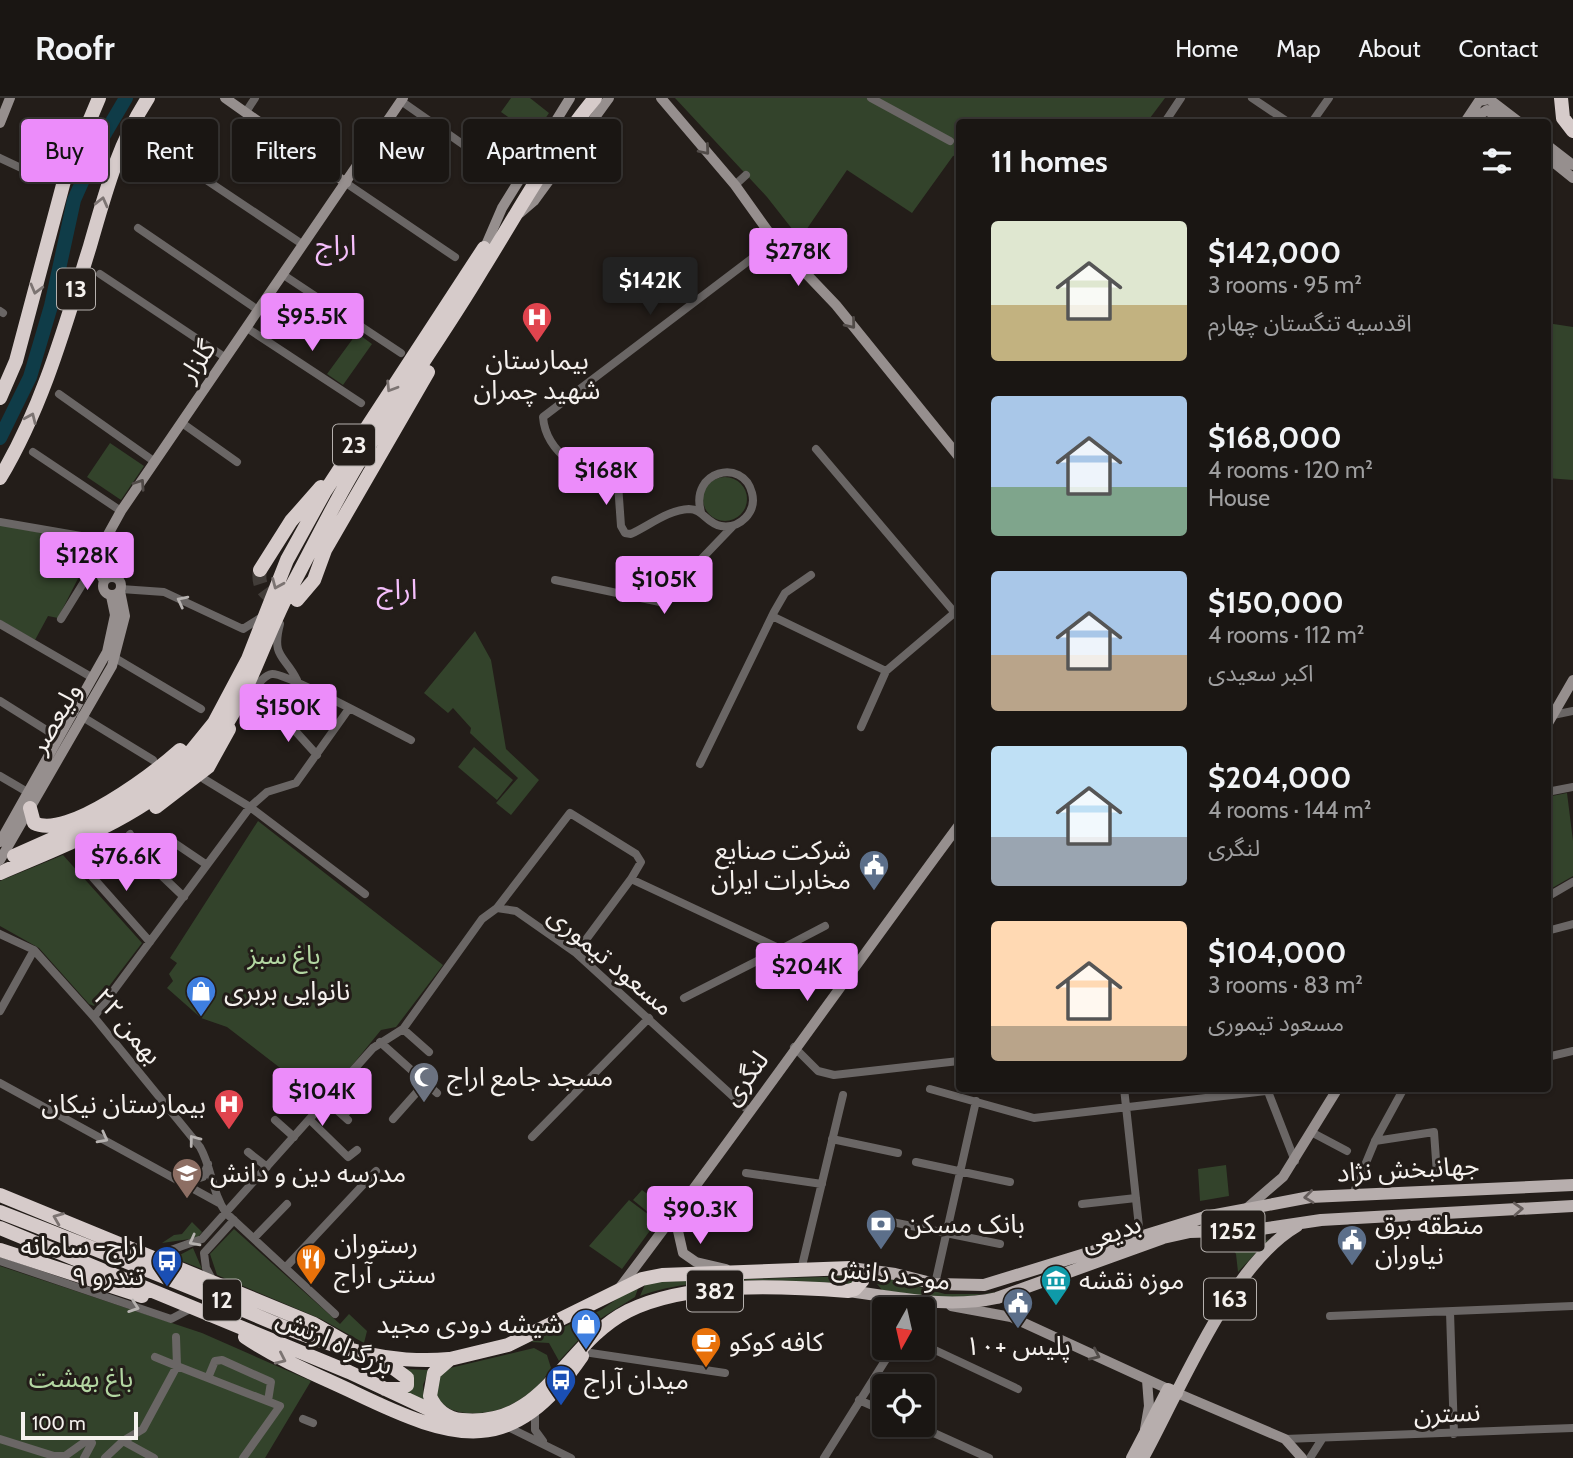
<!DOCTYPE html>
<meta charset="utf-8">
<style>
body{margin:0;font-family:Cabin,"Noto Sans Arabic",sans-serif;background:#231f1c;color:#f1f3f6;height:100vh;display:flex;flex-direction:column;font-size:26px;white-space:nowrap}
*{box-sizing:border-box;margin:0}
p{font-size:23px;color:#9f9fa0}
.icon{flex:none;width:38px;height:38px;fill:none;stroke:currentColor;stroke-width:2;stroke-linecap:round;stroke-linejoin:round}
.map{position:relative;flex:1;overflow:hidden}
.panel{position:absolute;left:956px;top:21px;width:595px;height:973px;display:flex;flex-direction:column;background:#1a1613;border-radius:7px;box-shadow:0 2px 5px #0004,0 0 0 2px #383533}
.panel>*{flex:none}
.top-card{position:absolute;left:21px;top:21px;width:665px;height:63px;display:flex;gap:14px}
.needle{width:46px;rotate:188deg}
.buttons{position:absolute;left:872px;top:1199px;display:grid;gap:14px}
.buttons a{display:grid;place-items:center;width:63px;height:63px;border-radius:7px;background:#1a1613;box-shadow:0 2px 5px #0004,0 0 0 2px #383533;font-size:35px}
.scale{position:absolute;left:21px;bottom:18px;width:117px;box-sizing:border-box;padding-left:7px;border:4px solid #f5f1ee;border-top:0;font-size:19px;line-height:24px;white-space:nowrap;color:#f5f1ee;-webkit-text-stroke:5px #231d19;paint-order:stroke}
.price{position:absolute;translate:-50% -60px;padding:0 16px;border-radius:7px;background:#ec8cfa;color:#111;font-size:23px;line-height:46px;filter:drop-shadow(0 2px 4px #0008)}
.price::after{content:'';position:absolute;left:50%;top:42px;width:21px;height:16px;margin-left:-10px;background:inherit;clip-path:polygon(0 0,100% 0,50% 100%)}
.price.current{background:#222;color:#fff}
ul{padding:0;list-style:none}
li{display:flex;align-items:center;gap:21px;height:175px;padding:0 35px}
li span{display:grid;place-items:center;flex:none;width:196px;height:140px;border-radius:7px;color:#555}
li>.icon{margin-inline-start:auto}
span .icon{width:84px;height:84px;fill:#fffc;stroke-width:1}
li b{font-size:30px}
h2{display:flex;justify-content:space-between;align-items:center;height:84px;padding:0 35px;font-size:30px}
.tag{padding:0 24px;border-radius:7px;background:#1a1613;box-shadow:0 2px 5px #0004,0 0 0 2px #383533;font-size:24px;line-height:63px}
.tag.current{background:#ec8cfa;color:#111}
header{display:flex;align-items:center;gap:42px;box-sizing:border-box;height:98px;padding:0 35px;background:#1a1613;border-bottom:2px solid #383533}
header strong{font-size:33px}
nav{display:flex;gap:38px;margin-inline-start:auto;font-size:24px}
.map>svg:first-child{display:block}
.green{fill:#33432b}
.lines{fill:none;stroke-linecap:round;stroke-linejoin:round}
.river{stroke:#0f3c48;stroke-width:14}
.highway-tunnel{stroke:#423d39;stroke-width:14;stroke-dasharray:14 7;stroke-linecap:butt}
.street{stroke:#6a6665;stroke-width:8}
.secondary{stroke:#968f8e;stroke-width:10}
.primary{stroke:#b7aead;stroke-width:12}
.highway{stroke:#d6cbca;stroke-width:14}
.oneway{stroke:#514b48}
.oneway2{stroke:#7c7472}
.oneway3{stroke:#b6b2b0}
.oneway4{stroke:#665e5c}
.labels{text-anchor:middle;stroke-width:6;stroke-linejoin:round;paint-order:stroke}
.shield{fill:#231d19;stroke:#b6b1ae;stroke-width:2}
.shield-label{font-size:24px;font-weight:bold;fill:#f5f1ee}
.poi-label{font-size:26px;fill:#f5f1ee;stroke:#231d19;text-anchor:start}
.street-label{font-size:26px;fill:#f5f1ee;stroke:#231d19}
.park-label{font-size:26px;fill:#b3d7a2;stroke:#231d19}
.neighbourhood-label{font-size:28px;fill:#f5bffc;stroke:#231d19}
</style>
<header>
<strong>Roofr</strong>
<nav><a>Home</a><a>Map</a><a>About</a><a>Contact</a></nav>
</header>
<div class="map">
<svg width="1573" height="1360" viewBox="0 0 1573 1360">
<rect width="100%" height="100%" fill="#231d19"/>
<path class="green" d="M511 0H530L549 15 534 37 501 14Z
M675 0H1165L1147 24H959V57L953 58 912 115 847 72 800 141 767 99Z
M1547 225 1573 229V382L1547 380Z
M357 235 372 246 343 287 327 276Z
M110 345 144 368 121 402 87 379Z
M703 401a22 22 0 1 1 44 0a22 22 0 1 1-44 0Z
M0 427 96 445 58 520 48 518 35 542 0 522Z
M475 533 491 562 506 651 539 682 511 717 496 705 518 680 470 635 471 630 453 610 448 615 424 595Z
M474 649 513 682 497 702 458 669Z
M1567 695 1573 743V778L1547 793V699Z
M258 723 443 867 396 929 381 932 323 1003 227 929 201 920 167 890 173 883 169 876 177 865 170 860Z
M63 757 142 845 94 908 89 906 39 850 0 828V783Z
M1226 1067 1229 1098 1200 1103 1198 1071Z
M642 1092 658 1104 649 1115 633 1102Z
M629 1102 657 1123 622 1171 589 1148Z
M192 1124 202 1134 197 1140 162 1145 174 1137 182 1136Z
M234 1131 340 1226 349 1216 367 1233 364 1245 321 1221 217 1177 210 1156Z
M1244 1137 1247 1145 1253 1148 1269 1141 1238 1174 1236 1156 1225 1139Z
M193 1150 202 1171 174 1160Z
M0 1168 202 1235 311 1283 265 1360H0Z
M856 1178 855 1186C790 1183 701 1175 640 1198L646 1184Z
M882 1179 945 1196H986L1018 1190 948 1202 882 1192 877 1186Z
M640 1185 635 1199 595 1224 559 1263 549 1245 531 1244 601 1212Z
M534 1250 547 1257 551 1270C542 1287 524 1301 506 1309 480 1320 430 1320 436 1281L450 1270Z
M404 1271 429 1272 423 1287 425 1306 402 1296Z"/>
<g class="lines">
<path class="river" d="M0 340 30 279 51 208 74 102 100 44 126 0"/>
<path class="highway-tunnel" d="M260 472C257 488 265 499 282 503"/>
<path class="street" d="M871 0 950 43
M1252 0 1288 24
M401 3 501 73
M246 14 255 0
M1165 24 1181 0
M1312 24 1329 0
M145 41 302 146
M0 60 36 77
M346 85 455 159
M735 87 746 77
M138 130 258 212
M100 176 226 260
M282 176 401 255
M0 213 3 215
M247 230 361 305
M59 296 155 364
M182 325 237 364
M816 351 955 515
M33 354 121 413
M701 414C689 373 743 359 752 395 757 414 740 431 721 428 707 426 703 411 689 411 668 412 650 427 631 436L625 435 621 428 618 386C586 377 546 357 543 319L775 143
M0 424 104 442
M555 482 660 504 733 428
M121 491 164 494 243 531 262 519
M772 518 886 573
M61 521 95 466
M0 526 93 580
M280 526C271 560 285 557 297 582
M115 560 201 611
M245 602C252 595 262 577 272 576 285 574 391 632 411 642
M0 603 59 640
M279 615 317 657
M1553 617 1573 613
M81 618 153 662
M861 629 886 573 959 511
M700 666 774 514 785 495 811 477
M0 678 29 695
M204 681 250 709 365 796
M1547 694 1573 689
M130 736 140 757 184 799
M176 746 207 767
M80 765 150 844
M1547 799 1573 784
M497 810 570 715 636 756 641 764 631 781
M1547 833 1573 826
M0 836 34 852 94 919 200 1049C212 1070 212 1095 226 1115L335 1216
M781 851 825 828
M576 855 631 781 781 851 684 900
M0 913 34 852
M94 919 250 709 267 694 296 685 348 612
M403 931 429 954
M380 944 437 995
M794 949 818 973 834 977 959 963
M1547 959 1573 953
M0 985 219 1105
M1124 990 1140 1138
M930 991 1034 1020 1266 993
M1267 991 1295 1063
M327 1003 348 1022
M344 1017 362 997
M393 1021 425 985
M275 1022 294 1039
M310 1022 348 1059 357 1052
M1313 1035 1347 1053
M532 1039 649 920
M832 1041 898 1055
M1375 1043 1434 1034 1437 1076
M248 1054 267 1069
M916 1064 1010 1084
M746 1075 822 1086
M186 1084 203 1079 208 1066
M1353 1096 1375 1043 1404 990
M1082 1106 1136 1100
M887 1123 1000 1146
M254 1140 287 1106
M154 1158 202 1141 373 950 403 931 482 821 497 810 516 813 576 855 749 1013
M0 1163 171 1221 192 1210
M286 1169 376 1073
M801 1172 843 997
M213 1183 206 1170 204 1155 234 1122
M935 1186 976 1003
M1450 1214 1454 1336
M1330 1218 1573 1208
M176 1239 177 1268 280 1308 243 1360
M922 1246 1018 1291
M584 1254 725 1275
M208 1280 215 1263 222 1262 271 1284 268 1303
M859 1302 884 1313
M535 1316V1332L543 1343
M303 1321 313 1325
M914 1326 989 1360
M510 1330 571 1360
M0 1341 54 1358H65L86 1343 92 1345 84 1360
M1285 1341 1573 1330
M123 1343 143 1331 177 1268 155 1259
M105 1360 123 1343 154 1360
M824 1360 893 1250
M1310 1360 1322 1341"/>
<path class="secondary" d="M225 0 346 85
M661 0 735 87 775 143 836 207 959 359
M1470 23 1487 12 1503 24
M1465 24 1479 3 1489 1 1519 24
M0 25 10 0
M1547 47 1573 67
M1547 59 1573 80
M520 115 534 103 609 0
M486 147 502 110 570 0
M103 488a9 9 0 1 1 18 0a9 9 0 1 1-18 0Z
M104 483 95 466 100 451 121 413 403 0
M1547 627 1573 582
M0 744 107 554 115 517 111 498
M0 762 112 568 125 518 120 493
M1247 1110 1283 1079 1338 990
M682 1114 678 1133 683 1155 696 1164 726 1171
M618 1192C734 1039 845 881 959 727
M951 1208 1011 1219 1168 1291
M1177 1295 1285 1341 1302 1360
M1145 1331 1149 1308 1147 1282"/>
<path class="primary" d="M851 1170 895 1176 935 1186 984 1187 1205 1119 1310 1099 1573 1087
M848 1193C898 1199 946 1211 997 1200L1163 1140 1190 1134 1254 1132 1321 1122 1573 1108
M1132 1360 1168 1291 1177 1295
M1143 1360C1180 1293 1230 1167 1297 1128"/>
<path class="highway" d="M1561 0 1563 20 1573 33
M0 300 16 263 64 83 99 0
M0 380C43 308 65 228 90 148 105 96 118 46 148 0
M260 472 291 423 321 389
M297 502 314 482 325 452 428 274
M156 709 208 669 229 631
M30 710 34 725C67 742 154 675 180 652
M14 758 86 726 148 692 188 657 214 625 248 561 287 462 324 395 484 150
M0 775C67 746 140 720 193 668 249 612 258 549 294 484 316 443 337 399 362 359 400 296 444 236 482 172 518 114 551 53 595 0
M0 1097 314 1226 347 1245
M0 1114C65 1139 130 1165 194 1191 275 1224 359 1270 449 1261
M0 1130 349 1274 441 1317
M0 1152 142 1198
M851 1170 859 1175 862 1183 855 1191 848 1193C782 1188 689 1183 628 1213 563 1246 546 1330 462 1322 447 1321 435 1311 430 1298L434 1275 450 1261 508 1247 642 1181 662 1177Z
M245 1239C279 1262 317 1277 355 1295 457 1344 512 1360 582 1258
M384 1263 407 1280V1287L401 1291H385"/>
</g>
<defs><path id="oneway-chevron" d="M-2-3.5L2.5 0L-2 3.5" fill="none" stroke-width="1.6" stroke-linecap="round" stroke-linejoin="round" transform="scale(1.75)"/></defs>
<g class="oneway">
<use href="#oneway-chevron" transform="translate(705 52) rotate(50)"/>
<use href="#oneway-chevron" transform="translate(851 226) rotate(51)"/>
<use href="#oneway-chevron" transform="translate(140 386) rotate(-56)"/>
<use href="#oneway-chevron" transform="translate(1095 1257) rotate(25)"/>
</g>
<g class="oneway2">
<use href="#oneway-chevron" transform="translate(102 104) rotate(-76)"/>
<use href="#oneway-chevron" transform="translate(36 191) rotate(105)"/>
<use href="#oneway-chevron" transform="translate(391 289) rotate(122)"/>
<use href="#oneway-chevron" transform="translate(31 320) rotate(-66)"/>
<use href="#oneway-chevron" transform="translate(277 486) rotate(113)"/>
<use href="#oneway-chevron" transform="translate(58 1120) rotate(-158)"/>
<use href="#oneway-chevron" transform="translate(281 1261) rotate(25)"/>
</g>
<g class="oneway3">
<use href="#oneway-chevron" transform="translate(182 503) rotate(-153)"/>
<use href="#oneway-chevron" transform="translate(103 1040) rotate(28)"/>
<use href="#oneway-chevron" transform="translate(194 1042) rotate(-127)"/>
<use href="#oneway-chevron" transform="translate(194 1143) rotate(152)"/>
<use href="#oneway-chevron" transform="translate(134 1209) rotate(19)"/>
</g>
<g class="oneway4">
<use href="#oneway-chevron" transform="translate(1309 1099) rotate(173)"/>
<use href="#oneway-chevron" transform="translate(1518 1111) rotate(-3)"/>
</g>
<defs>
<g id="hospital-pin" transform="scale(1.575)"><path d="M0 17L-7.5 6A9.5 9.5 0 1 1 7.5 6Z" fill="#e0444e" stroke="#231d19"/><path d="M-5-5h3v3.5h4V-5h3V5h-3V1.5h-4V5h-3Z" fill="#fff"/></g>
<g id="civic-pin" transform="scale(1.575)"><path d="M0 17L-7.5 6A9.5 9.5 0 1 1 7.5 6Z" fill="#5c6f8a" stroke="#231d19"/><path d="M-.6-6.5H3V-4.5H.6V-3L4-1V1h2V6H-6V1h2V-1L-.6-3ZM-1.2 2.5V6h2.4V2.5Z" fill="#fff"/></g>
<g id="shop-pin" transform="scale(1.575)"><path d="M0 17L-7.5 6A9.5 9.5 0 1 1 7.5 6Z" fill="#3f7fe0" stroke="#231d19"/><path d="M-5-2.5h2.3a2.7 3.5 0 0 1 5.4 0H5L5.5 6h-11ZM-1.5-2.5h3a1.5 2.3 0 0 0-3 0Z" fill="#fff"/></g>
<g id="mosque-pin" transform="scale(1.575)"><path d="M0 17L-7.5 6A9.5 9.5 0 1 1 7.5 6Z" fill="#6b7280" stroke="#231d19"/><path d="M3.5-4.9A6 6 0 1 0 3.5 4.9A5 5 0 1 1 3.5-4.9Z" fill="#fff"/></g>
<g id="school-pin" transform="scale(1.575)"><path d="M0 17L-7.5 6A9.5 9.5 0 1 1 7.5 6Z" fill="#8d6e63" stroke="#231d19"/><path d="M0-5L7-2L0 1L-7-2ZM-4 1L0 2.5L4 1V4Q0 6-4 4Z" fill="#fff"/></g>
<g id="bank-pin" transform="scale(1.575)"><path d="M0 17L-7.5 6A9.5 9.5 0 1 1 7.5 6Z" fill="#5c6f8a" stroke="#231d19"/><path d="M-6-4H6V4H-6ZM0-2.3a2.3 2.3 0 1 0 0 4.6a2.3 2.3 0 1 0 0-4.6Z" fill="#fff"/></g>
<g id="restaurant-pin" transform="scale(1.575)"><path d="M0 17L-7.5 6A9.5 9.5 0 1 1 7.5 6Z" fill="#e8710a" stroke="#231d19"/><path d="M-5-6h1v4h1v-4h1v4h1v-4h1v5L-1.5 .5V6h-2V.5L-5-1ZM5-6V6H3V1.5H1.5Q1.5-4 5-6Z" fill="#fff"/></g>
<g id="bus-pin" transform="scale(1.575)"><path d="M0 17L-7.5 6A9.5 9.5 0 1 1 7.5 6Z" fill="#1a4fb4" stroke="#231d19"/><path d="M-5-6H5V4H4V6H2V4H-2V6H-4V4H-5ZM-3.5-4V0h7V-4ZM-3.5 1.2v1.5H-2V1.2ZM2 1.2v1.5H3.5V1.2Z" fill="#fff"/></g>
<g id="museum-pin" transform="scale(1.575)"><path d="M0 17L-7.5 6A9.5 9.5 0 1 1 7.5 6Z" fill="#0f9aa8" stroke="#231d19"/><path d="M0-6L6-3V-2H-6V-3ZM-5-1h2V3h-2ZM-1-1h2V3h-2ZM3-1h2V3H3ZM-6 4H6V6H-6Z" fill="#fff"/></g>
<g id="cafe-pin" transform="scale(1.575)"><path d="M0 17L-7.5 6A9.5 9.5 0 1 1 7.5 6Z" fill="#e8710a" stroke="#231d19"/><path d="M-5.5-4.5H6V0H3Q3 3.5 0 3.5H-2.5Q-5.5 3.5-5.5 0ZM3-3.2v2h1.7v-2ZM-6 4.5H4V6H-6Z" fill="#fff"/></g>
</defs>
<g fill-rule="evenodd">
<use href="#hospital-pin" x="537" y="219"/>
<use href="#civic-pin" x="874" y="767"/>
<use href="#shop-pin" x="201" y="893"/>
<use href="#mosque-pin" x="424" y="979"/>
<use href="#hospital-pin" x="229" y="1006"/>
<use href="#school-pin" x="187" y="1075"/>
<use href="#bank-pin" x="881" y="1126"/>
<use href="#civic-pin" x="1352" y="1142"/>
<use href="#restaurant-pin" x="311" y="1161"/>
<use href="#bus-pin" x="167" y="1163"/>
<use href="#museum-pin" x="1056" y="1182"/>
<use href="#civic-pin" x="1018" y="1205"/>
<use href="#shop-pin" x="586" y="1226"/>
<use href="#cafe-pin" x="706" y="1244"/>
<use href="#bus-pin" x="561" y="1282"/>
</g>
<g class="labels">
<g class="shield">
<rect x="57" y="170.5" width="38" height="41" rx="5"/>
<rect x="333" y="326.5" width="42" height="41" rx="5"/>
<rect x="1201.5" y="1112.5" width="63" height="41" rx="5"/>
<rect x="687" y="1172.5" width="56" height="41" rx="5"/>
<rect x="1204" y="1180.5" width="52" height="41" rx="5"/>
<rect x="203" y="1181.5" width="38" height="41" rx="5"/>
</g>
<g class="shield-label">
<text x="76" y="199">13</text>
<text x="354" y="355">23</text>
<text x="1233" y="1141">1252</text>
<text x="715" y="1201">382</text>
<text x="1230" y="1209">163</text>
<text x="222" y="1210">12</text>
</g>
<g class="poi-label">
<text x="537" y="271" text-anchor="middle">بیمارستان<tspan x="537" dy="30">شهید چمران</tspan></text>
<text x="851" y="761" text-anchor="end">شرکت صنایع<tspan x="851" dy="30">مخابرات ایران</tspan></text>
<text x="224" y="902">نانوایی بربری</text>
<text x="447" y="988">مسجد جامع اراج</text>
<text x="206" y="1015" text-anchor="end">بیمارستان نیکان</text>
<text x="210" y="1084">مدرسه دین و دانش</text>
<text x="904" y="1135">بانک مسکن</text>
<text x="1375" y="1136">منطقه برق<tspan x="1375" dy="30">نیاوران</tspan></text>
<text x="334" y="1155">رستوران<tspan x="334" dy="30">سنتی آراج</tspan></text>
<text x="144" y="1157" text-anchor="end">اراج- سامانه<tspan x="144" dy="30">۹ تندرو</tspan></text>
<text x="1079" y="1191">موزه نقشه</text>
<text x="563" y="1235" text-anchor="end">شیشه دودی مجید</text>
<text x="729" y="1253">کافه کوکو</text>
<text x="1018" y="1257" text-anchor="middle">پلیس +۱۰</text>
<text x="584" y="1291">میدان آراج</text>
</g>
<g class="street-label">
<text transform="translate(197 263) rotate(-56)" y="9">گلزار</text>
<text transform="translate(55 620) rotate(-60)" y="9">ولیعصر</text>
<text transform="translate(611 863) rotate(40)" y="9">مسعود تیموری</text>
<text transform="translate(128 928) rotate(50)" y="9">۲۲ بهمن</text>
<text transform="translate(745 980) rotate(-54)" y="9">لنگری</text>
<text transform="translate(1408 1071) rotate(-3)" y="9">جهانبخش نژاد</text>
<text transform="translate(1111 1135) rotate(-20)" y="9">بدیعی</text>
<text transform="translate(891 1176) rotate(7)" y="9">موحد دانش</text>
<text transform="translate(335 1244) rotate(24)" y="9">بزرگراه ارتش</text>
<text transform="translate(1447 1315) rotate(-2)" y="9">نسترن</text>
</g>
<g class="park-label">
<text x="284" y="866">باغ سبز</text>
<text x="81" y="1289">باغ بهشت</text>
</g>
<g class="neighbourhood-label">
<text x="336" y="157">اراج</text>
<text x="397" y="501">اراج</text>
</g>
</g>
</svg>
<div class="buttons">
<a><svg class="needle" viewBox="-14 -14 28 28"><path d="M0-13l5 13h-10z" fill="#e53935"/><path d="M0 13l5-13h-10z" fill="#9f9fa0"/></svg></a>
<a><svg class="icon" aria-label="locate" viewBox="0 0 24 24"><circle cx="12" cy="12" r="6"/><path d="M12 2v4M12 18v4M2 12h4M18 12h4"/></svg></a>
</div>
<div class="scale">100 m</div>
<b class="price" style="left:798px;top:190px">$278K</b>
<b class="price current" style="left:650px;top:219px">$142K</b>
<b class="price" style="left:312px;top:255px">$95.5K</b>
<b class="price" style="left:606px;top:409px">$168K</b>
<b class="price" style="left:87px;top:494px">$128K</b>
<b class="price" style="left:664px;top:518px">$105K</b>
<b class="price" style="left:288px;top:646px">$150K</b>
<b class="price" style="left:126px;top:795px">$76.6K</b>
<b class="price" style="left:807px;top:905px">$204K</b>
<b class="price" style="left:322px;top:1030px">$104K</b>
<b class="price" style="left:700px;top:1148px">$90.3K</b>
<div class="top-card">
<a class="tag current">Buy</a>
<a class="tag">Rent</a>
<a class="tag">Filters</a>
<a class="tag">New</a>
<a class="tag">Apartment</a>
</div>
<section class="panel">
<h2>11 homes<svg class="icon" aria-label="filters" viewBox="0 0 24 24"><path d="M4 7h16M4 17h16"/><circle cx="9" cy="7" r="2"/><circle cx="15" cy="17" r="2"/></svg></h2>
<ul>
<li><span style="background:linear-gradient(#dfe7d0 60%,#c2b280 0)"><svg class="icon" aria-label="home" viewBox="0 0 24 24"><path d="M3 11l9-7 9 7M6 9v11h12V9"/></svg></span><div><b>$142,000</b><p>3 rooms · 95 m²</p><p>اقدسیه تنگستان چهارم</p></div></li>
<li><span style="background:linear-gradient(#a9c7e8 65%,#7fa58c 0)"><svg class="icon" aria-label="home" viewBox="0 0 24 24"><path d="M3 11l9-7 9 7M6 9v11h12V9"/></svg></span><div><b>$168,000</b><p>4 rooms · 120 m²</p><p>House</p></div></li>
<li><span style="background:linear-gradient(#a9c7e8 60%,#b9a48a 0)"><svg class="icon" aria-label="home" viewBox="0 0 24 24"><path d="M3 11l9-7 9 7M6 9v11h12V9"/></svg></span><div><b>$150,000</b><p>4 rooms · 112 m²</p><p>اکبر سعیدی</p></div></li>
<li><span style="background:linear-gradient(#bfe0f5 65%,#9aa5b1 0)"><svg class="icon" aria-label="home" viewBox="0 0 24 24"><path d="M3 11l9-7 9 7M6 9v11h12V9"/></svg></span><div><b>$204,000</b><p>4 rooms · 144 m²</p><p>لنگری</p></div></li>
<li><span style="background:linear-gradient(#ffd9b3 75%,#b9a48a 0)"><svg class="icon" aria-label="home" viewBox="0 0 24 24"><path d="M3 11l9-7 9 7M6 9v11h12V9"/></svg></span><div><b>$104,000</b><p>3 rooms · 83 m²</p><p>مسعود تیموری</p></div></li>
</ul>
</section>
</div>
